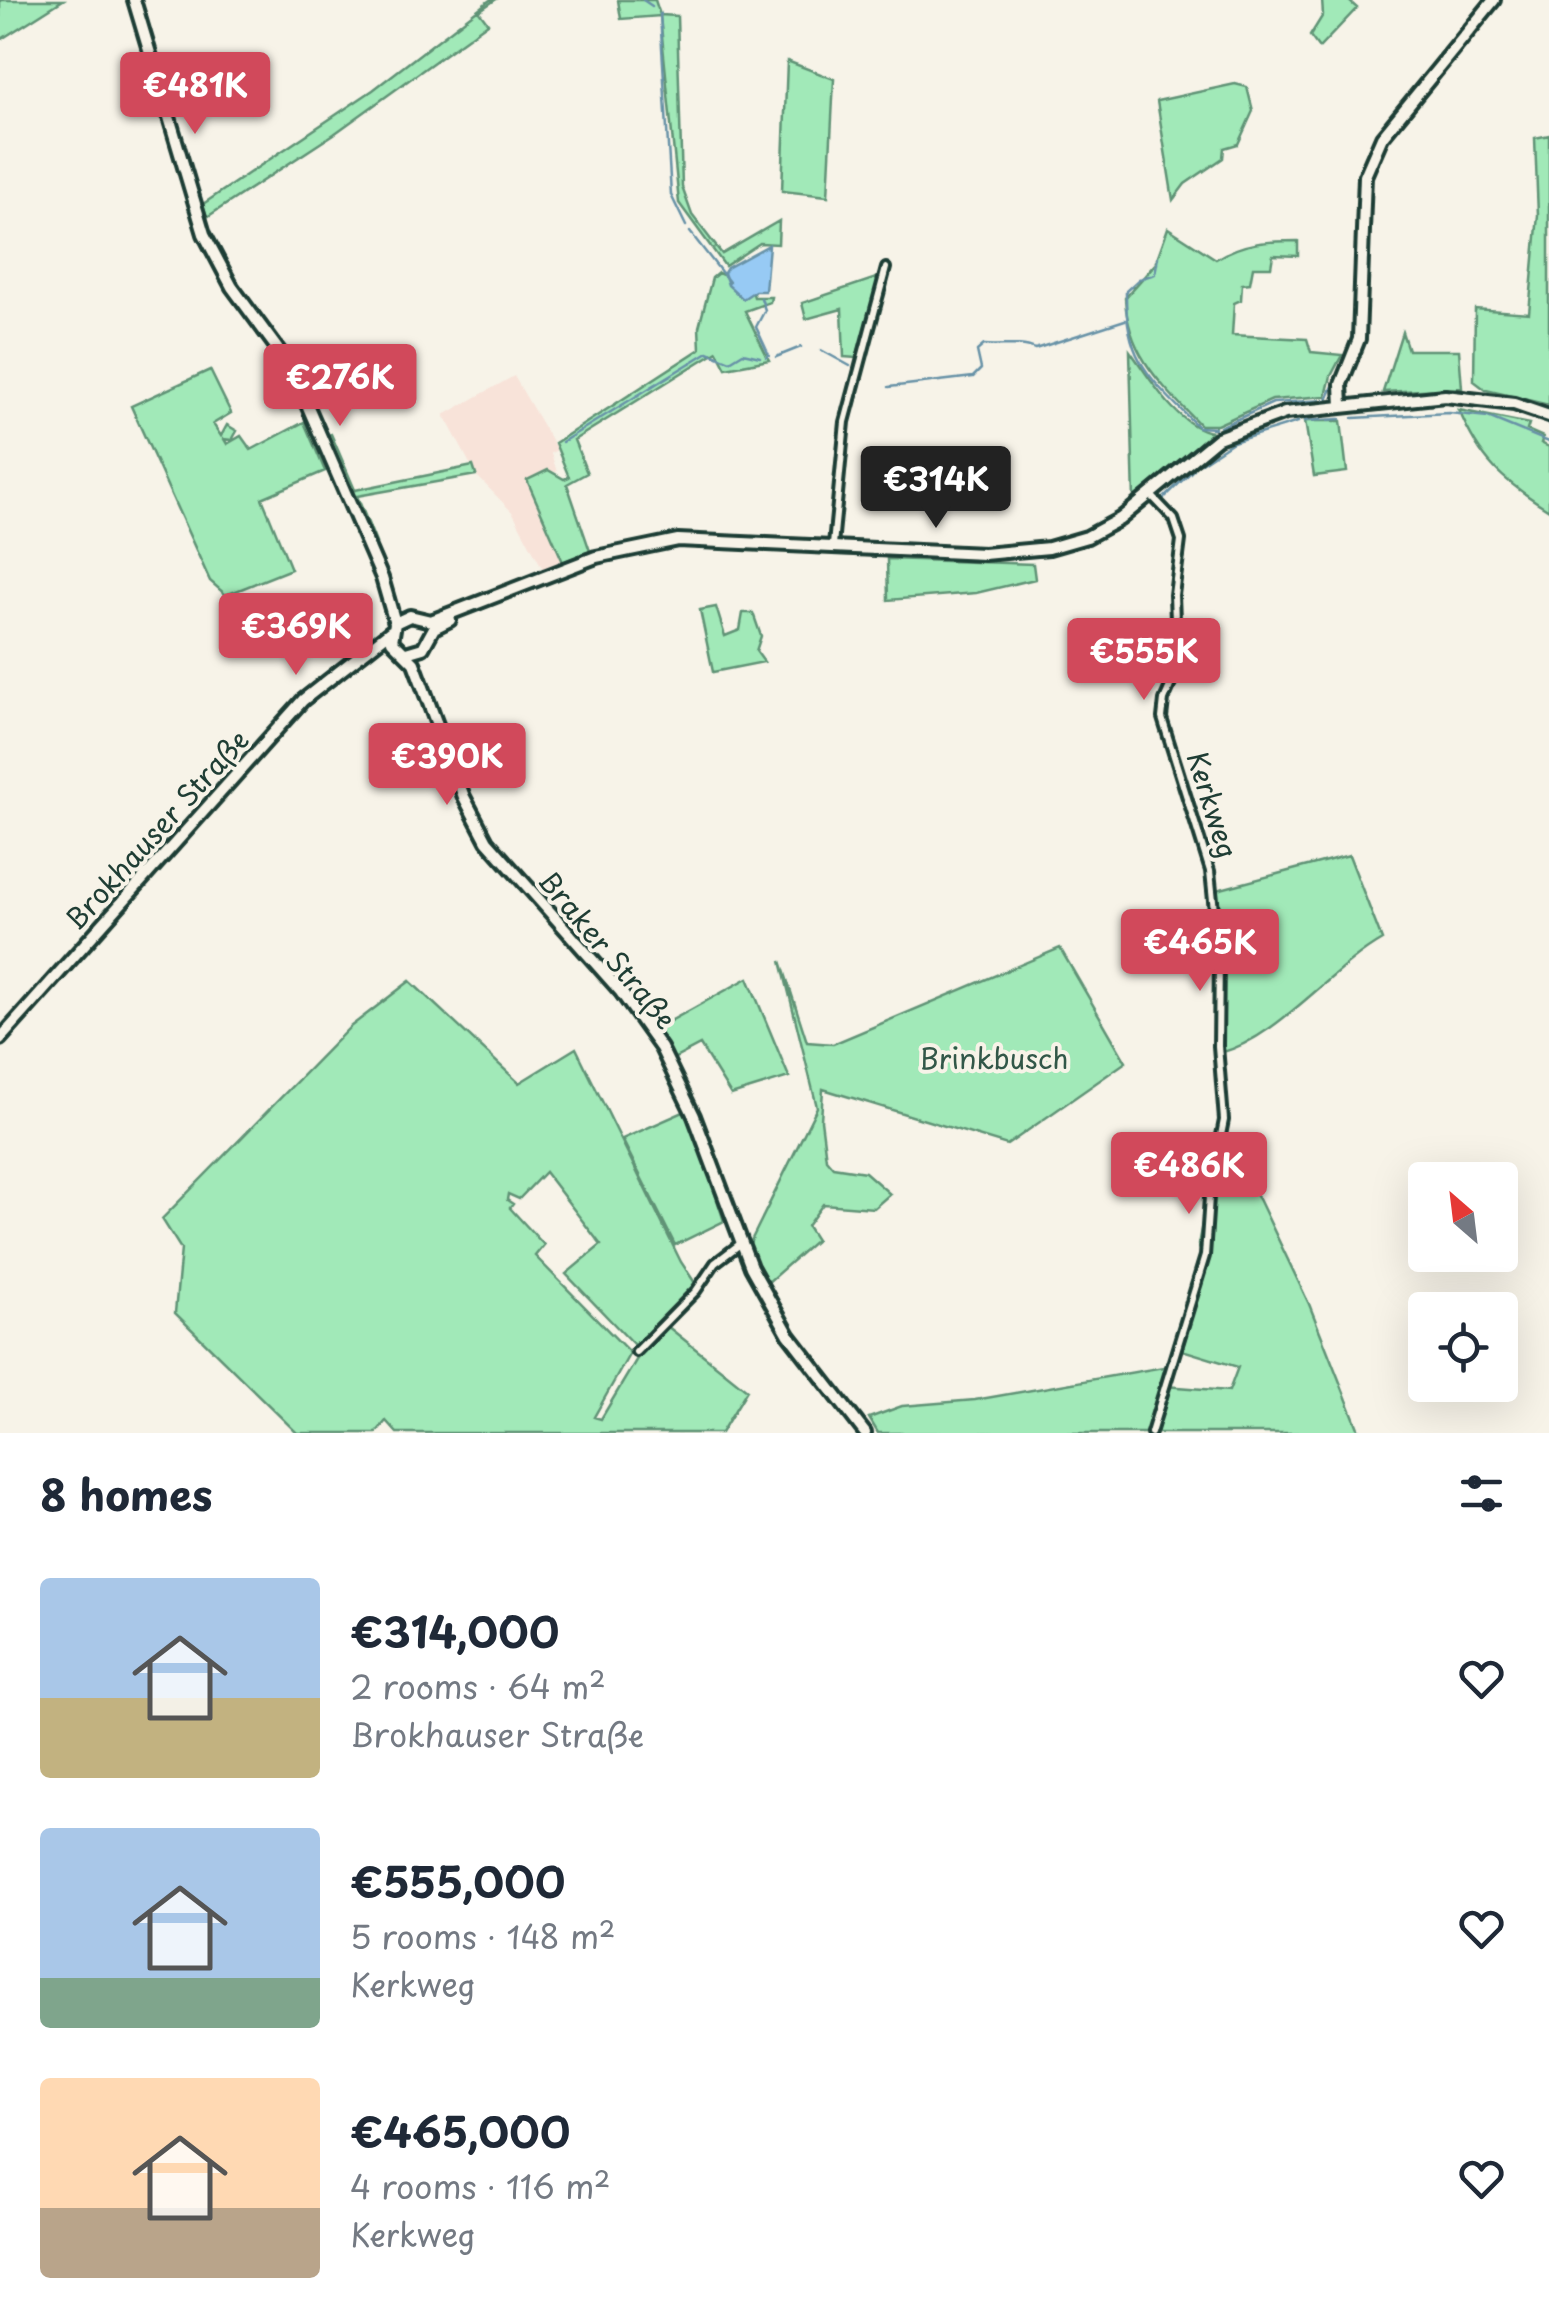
<!DOCTYPE html>
<meta charset="utf-8">
<style>
body{margin:0;font-family:"Playpen Sans",sans-serif;background:#f2f2f3;color:#1f2937;height:100vh;display:flex;flex-direction:column;font-size:38px;white-space:nowrap}
*{box-sizing:border-box;margin:0}
p{font-size:32px;color:#747a83}
.icon{flex:none;width:55px;height:55px;fill:none;stroke:currentColor;stroke-width:2;stroke-linecap:round;stroke-linejoin:round}
.map{position:relative;height:1433px;overflow:hidden}
.details{display:flex;flex-direction:column;background:#fff;flex:1}
.details>*{flex:none}
.needle{width:65px;rotate:332deg}
.fabs{position:absolute;left:1408px;top:1162px;display:grid;gap:20px}
.fabs a{display:grid;place-items:center;width:110px;height:110px;border-radius:10px;background:#fff;box-shadow:0 10px 40px #0002;font-size:50px}
.price{position:absolute;translate:-50% -85px;padding:0 22px;border-radius:10px;background:#d1495b;color:#fff;font-size:32px;line-height:65px;filter:drop-shadow(0 2px 5px #0008)}
.price::after{content:'';position:absolute;left:50%;top:60px;width:30px;height:22px;margin-left:-15px;background:inherit;clip-path:polygon(0 0,100% 0,50% 100%)}
.price.on{background:#222;color:#fff}
ul{padding:0;list-style:none}
li{display:flex;align-items:center;gap:30px;height:250px;padding:0 40px}
li span{display:grid;place-items:center;flex:none;width:280px;height:200px;border-radius:10px;color:#555}
li>.icon{margin-inline-start:auto}
span .icon{width:120px;height:120px;fill:#fffc;stroke-width:1}
li b{font-size:42px}
h2{display:flex;justify-content:space-between;align-items:center;height:120px;padding:0 40px;font-size:42px}
.map>svg:first-child{display:block}
.built{fill:#f8e3d9}
.green{fill:#a1e9b8;stroke:#609376;stroke-width:2.5}
.water{fill:#97caf4;stroke:#6792a7;stroke-width:2.5}
.lines{fill:none;stroke-linecap:round;stroke-linejoin:round}
.stream{stroke:#6792a7;stroke-width:2.5}
.street-casing{stroke:#1f3d34;stroke-width:14}
.secondary-casing{stroke:#1f3d34;stroke-width:18}
.street{stroke:#f7f3e8;stroke-width:6}
.secondary{stroke:#f7f3e8;stroke-width:10}
.labels{text-anchor:middle;stroke-width:8;stroke-linejoin:round;paint-order:stroke}
.street-label{font-size:28px;fill:#1f3d34;stroke:#f7f3e8}
.park-label{font-size:28px;fill:#325748;stroke:#f7f3e8}
</style>
<div class="map">
<svg width="1549" height="1433" viewBox="0 0 1549 1433">
<rect width="100%" height="100%" fill="#f7f3e8"/>
<filter id="ink" filterUnits="userSpaceOnUse"><feTurbulence type="fractalNoise" baseFrequency=".01" numOctaves="2"/><feDisplacementMap in="SourceGraphic" scale="20" xChannelSelector="R" yChannelSelector="G"/><feConvolveMatrix kernelMatrix="1 2 1 2 8 2 1 2 1" color-interpolation-filters="sRGB"/></filter>
<g filter="url(#ink)">
<path class="built" d="M514 376 557 450 551 453 557 472 548 471 528 480 565 564 545 573 513 513 476 475 444 415Z"/>
<path class="green" d="M0 0H63L0 40Z
M490 0H495L479 11 488 23 334 134 207 217 203 204 373 90Z
M618 0H655L660 15 677 16 682 187 692 215 722 254 779 221 778 244 760 243 725 266 679 203 660 16 621 19Z
M1322 0H1348L1357 8 1319 48 1310 36 1323 15Z
M787 61 834 79 828 196 782 191Z
M1235 84 1247 87 1253 111 1238 144 1224 148 1223 158 1185 184 1173 200 1157 101Z
M1549 135V405L1486 390 1474 381 1475 309 1529 313 1538 215 1535 138Z
M1168 228 1216 259C1243 242 1267 241 1298 241V256L1273 255 1271 267H1253L1250 283 1242 284 1241 300 1234 303 1232 335 1307 339 1311 352 1342 355 1331 376 1326 396 1272 400 1217 425H1200C1162 385 1128 356 1125 298L1155 264Z
M718 273 751 287 754 297H771L770 302 745 311 769 360 726 368 717 351 574 440 587 473 567 484 590 551 563 562 527 480 548 470 564 479 569 477 555 443 700 349 699 327 712 278Z
M876 278 879 284 856 358 844 357 842 309 806 319 802 303Z
M1402 332 1408 350H1459L1462 388 1383 392Z
M1130 351C1150 378 1177 427 1212 432L1134 501Z
M210 370 231 413 213 424 221 436 227 425 237 431 232 440 224 439 227 444 241 436 251 450 304 422 325 471 262 498 291 569 226 595 210 581 131 406Z
M1459 410 1529 424 1527 430 1543 437 1541 443 1549 447V510C1503 481 1480 461 1459 410Z
M1305 421H1341L1347 472 1314 476Z
M331 434 355 490 473 466 476 475 357 496 376 543 372 544 326 436Z
M887 559 1033 564 1035 579 976 593 888 600Z
M716 607 725 636 740 630 743 613H753L761 636 756 651 764 662 713 672 700 610Z
M1349 855 1382 940C1329 970 1278 1038 1220 1053L1213 921H1219L1217 890Z
M1060 948 1126 1062 1007 1145 823 1089 821 1120 826 1159 833 1167 865 1172 890 1194 874 1208 823 1204 807 1226 816 1240 766 1284 749 1245 817 1107 781 961 807 1042 833 1044Z
M748 978 789 1077 731 1095 700 1045 673 1059 654 1030Z
M410 981 519 1083 576 1048 681 1262 695 1283 636 1347 566 1274 601 1245 545 1172 519 1199 508 1194 507 1200 513 1204 510 1208 544 1245 535 1256 630 1353 594 1417 601 1419 638 1357 667 1326 747 1390 721 1433H397L386 1421 376 1433H297L175 1313 181 1249 162 1219 350 1027Z
M688 1110 724 1221 675 1245 622 1139Z
M1223 1144 1259 1199 1309 1304 1360 1433H878L869 1418 902 1406 975 1400 1169 1366 1165 1386 1229 1391 1238 1367 1182 1350 1207 1266 1198 1245 1213 1166H1219Z"/>
<path class="water" d="M769 245 765 291H755L743 299 728 285 724 273 727 268Z"/>
<g class="lines">
<path class="stream" d="M643 0 652 6
M660 14 671 195 686 226
M690 232 729 282
M1158 257 1155 274 1139 279 1126 291C1125 361 1150 378 1198 427L1215 428
M761 298 765 310 756 327 769 355 766 357
M821 350 850 366
M776 357 801 347
M889 387 973 377 981 369 977 351 984 345C1000 347 1020 342 1035 349L1125 320
M1353 418 1449 413 1488 417 1549 442
M1305 421 1340 419
M1220 427 1273 403 1327 400 1342 365
M562 442 708 352 730 361 743 353 760 357
M1201 463 1233 442 1298 422
M1163 499 1194 469"/>
<g class="street-casing">
<path id="street" d="M833 545 845 422 886 268
M636 1352 696 1291 715 1263 740 1244
M1151 1433 1205 1256 1209 1197 1224 1120 1218 1046 1219 959 1210 871 1162 718 1164 700 1177 670 1174 595 1181 540 1174 519 1151 495"/>
</g>
<g class="secondary-casing">
<path id="secondary" d="M134 0 204 234 232 287 282 355 299 386 382 578 395 623
M1342 406 1341 384 1359 339 1365 176 1382 137 1494 0
M406 653 423 648 434 628 450 620
M0 1039 303 700 391 631
M865 1433 789 1335 751 1267 694 1116 661 1048 621 992 487 841 464 797 414 663 392 641 395 623 410 616 431 621 596 557 678 540 984 554 1049 548 1087 537 1120 519 1218 438 1285 413 1445 396 1514 404 1549 416"/>
</g>
<use href="#street" class="street"/>
<use href="#secondary" class="secondary"/>
</g>
</g>
<g class="labels">
<g class="street-label">
<text transform="translate(1212 805) rotate(73)" y="10">Kerkweg</text>
<text transform="translate(157 830) rotate(-48)" y="10">Brokhauser Straße</text>
<text transform="translate(607 950) rotate(50)" y="10">Braker Straße</text>
</g>
<g class="park-label">
<text x="994" y="1069">Brinkbusch</text>
</g>
</g>
</svg>
<div class="fabs">
<a><svg class="needle" viewBox="-14 -14 28 28"><path d="M0-13l5 13h-10z" fill="#e53935"/><path d="M0 13l5-13h-10z" fill="#747a83"/></svg></a>
<a><svg class="icon" aria-label="locate" viewBox="0 0 24 24"><circle cx="12" cy="12" r="6"/><path d="M12 2v4M12 18v4M2 12h4M18 12h4"/></svg></a>
</div>
<b class="price" style="left:195px;top:137px">€481K</b>
<b class="price" style="left:340px;top:429px">€276K</b>
<b class="price on" style="left:936px;top:531px">€314K</b>
<b class="price" style="left:296px;top:678px">€369K</b>
<b class="price" style="left:1144px;top:703px">€555K</b>
<b class="price" style="left:447px;top:808px">€390K</b>
<b class="price" style="left:1200px;top:994px">€465K</b>
<b class="price" style="left:1189px;top:1217px">€486K</b>
</div>
<section class="details">
<h2>8 homes<svg class="icon" aria-label="filters" viewBox="0 0 24 24"><path d="M4 7h16M4 17h16"/><circle cx="9" cy="7" r="2"/><circle cx="15" cy="17" r="2"/></svg></h2>
<ul>
<li><span style="background:linear-gradient(#a9c7e8 60%,#c2b280 0)"><svg class="icon" aria-label="home" viewBox="0 0 24 24"><path d="M3 11l9-7 9 7M6 9v11h12V9"/></svg></span><div><b>€314,000</b><p>2 rooms · 64 m²</p><p>Brokhauser Straße</p></div><svg class="icon" aria-label="heart" viewBox="0 0 24 24"><path d="M12 20l-8-8c-3-5 5-10 8-4 3-6 11-1 8 4z"/></svg></li>
<li><span style="background:linear-gradient(#a9c7e8 75%,#7fa58c 0)"><svg class="icon" aria-label="home" viewBox="0 0 24 24"><path d="M3 11l9-7 9 7M6 9v11h12V9"/></svg></span><div><b>€555,000</b><p>5 rooms · 148 m²</p><p>Kerkweg</p></div><svg class="icon" aria-label="heart" viewBox="0 0 24 24"><path d="M12 20l-8-8c-3-5 5-10 8-4 3-6 11-1 8 4z"/></svg></li>
<li><span style="background:linear-gradient(#ffd9b3 65%,#b9a48a 0)"><svg class="icon" aria-label="home" viewBox="0 0 24 24"><path d="M3 11l9-7 9 7M6 9v11h12V9"/></svg></span><div><b>€465,000</b><p>4 rooms · 116 m²</p><p>Kerkweg</p></div><svg class="icon" aria-label="heart" viewBox="0 0 24 24"><path d="M12 20l-8-8c-3-5 5-10 8-4 3-6 11-1 8 4z"/></svg></li>
</ul>
</section>
